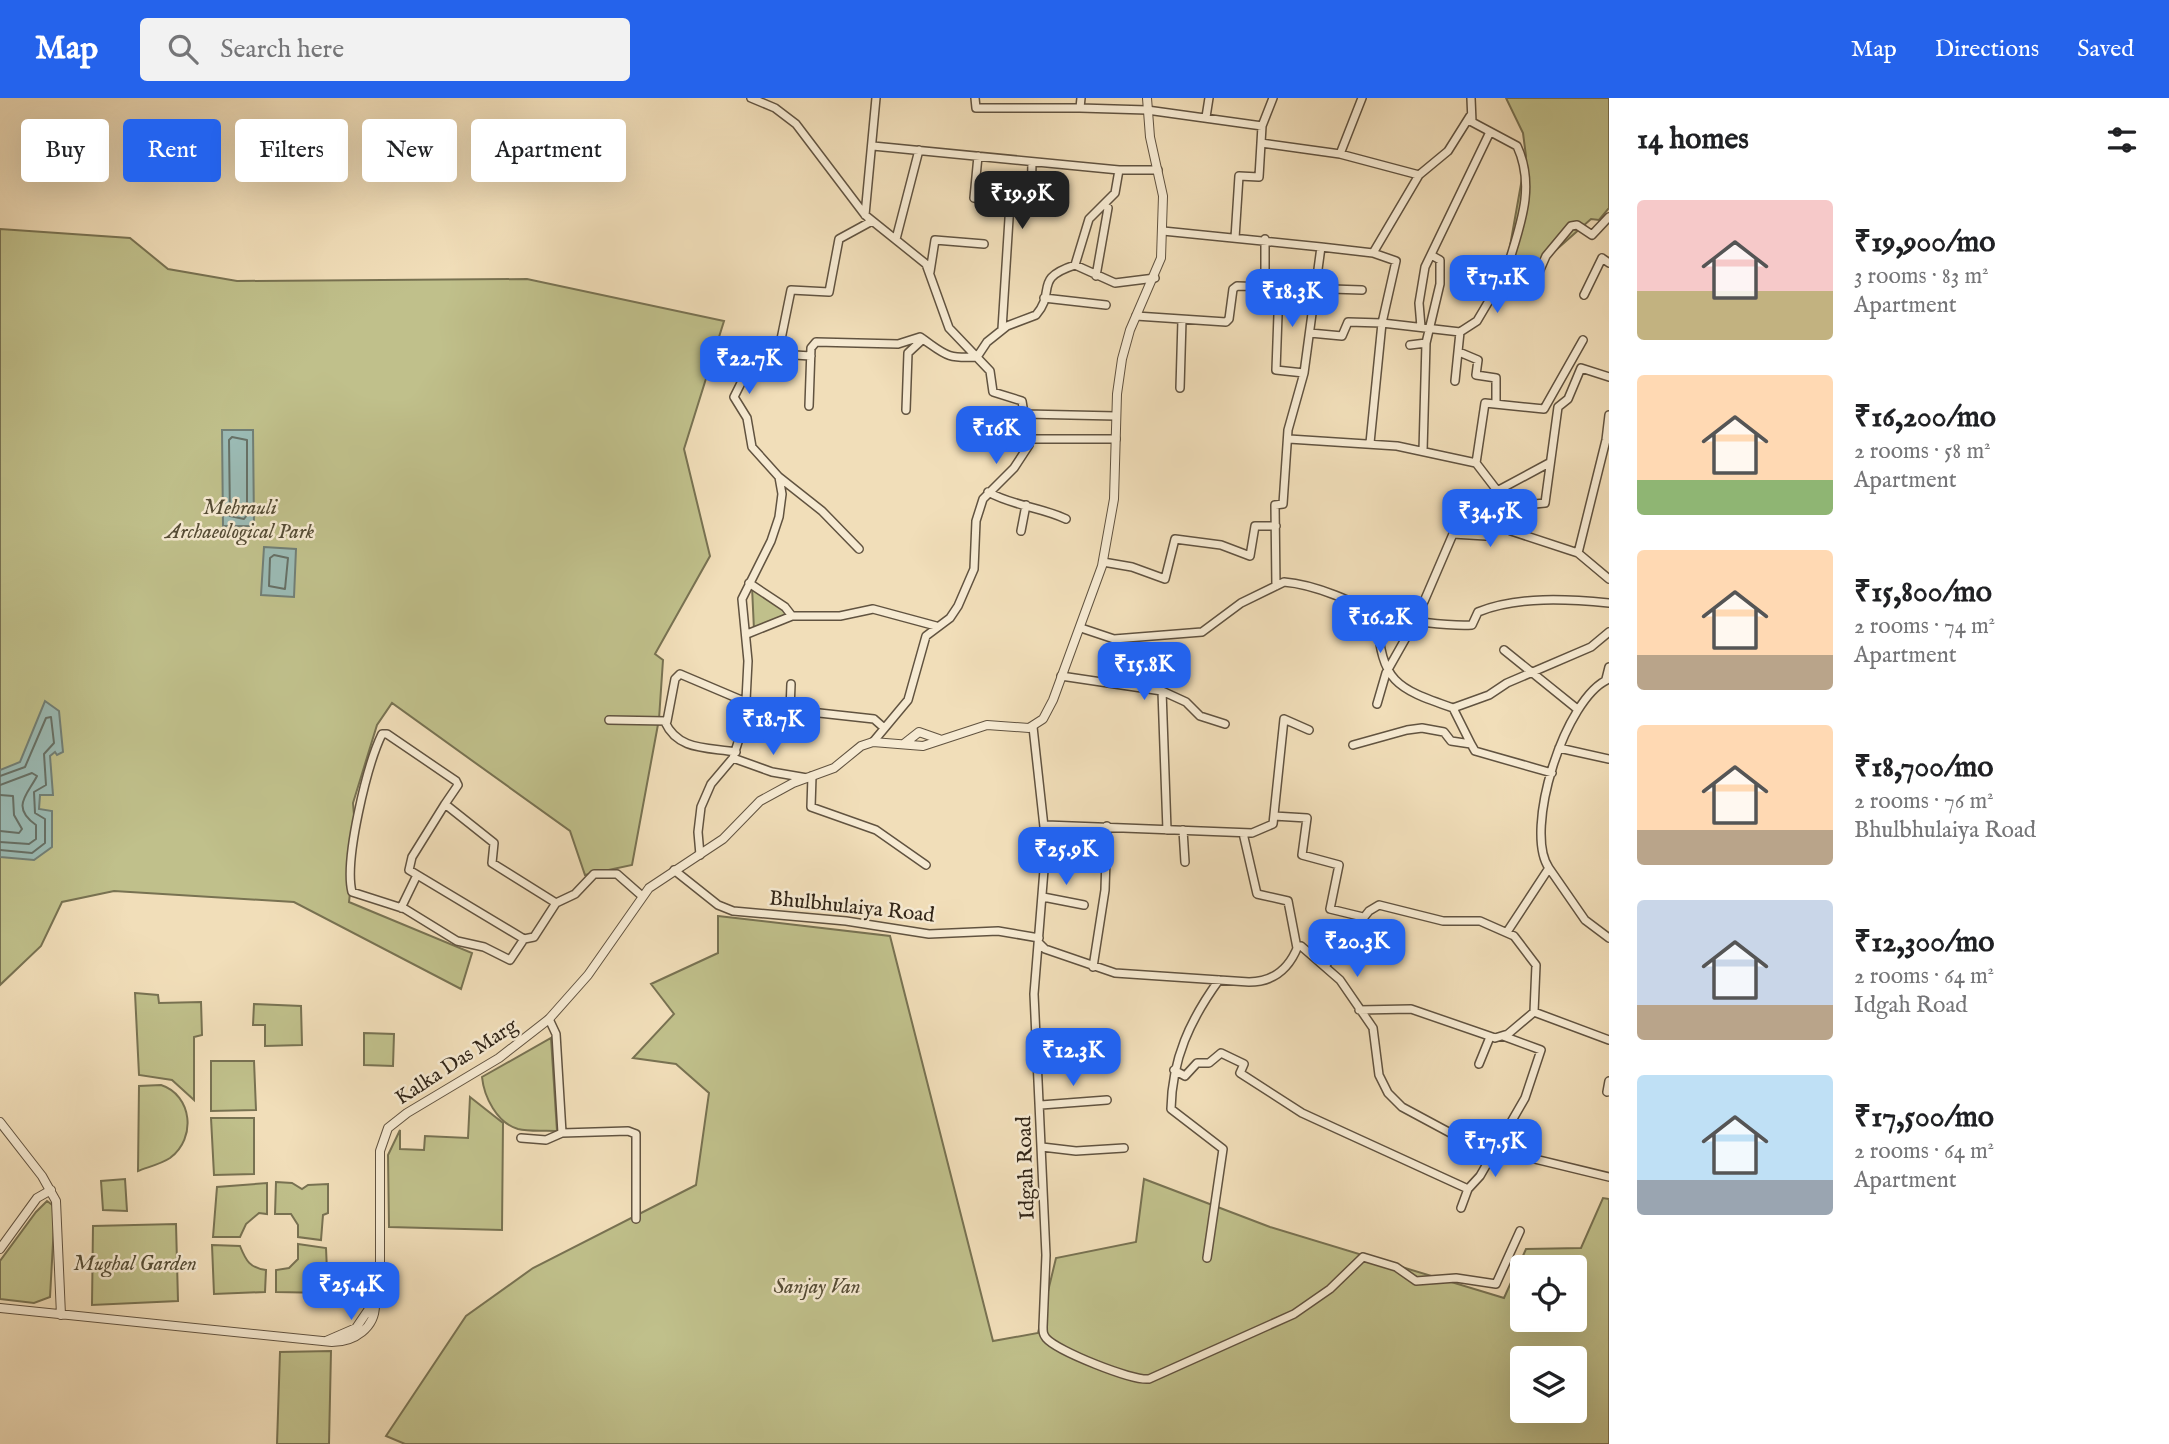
<!DOCTYPE html>
<meta charset="utf-8">
<style>
body{margin:0;font-family:"IM FELL English",serif;background:#f2f2f2;color:#202124;height:100vh;display:flex;flex-direction:column;font-size:26px;white-space:nowrap}
*{box-sizing:border-box;margin:0}
p{font-size:23px;color:#757577}
.icon{flex:none;width:38px;height:38px;fill:none;stroke:currentColor;stroke-width:2;stroke-linecap:round;stroke-linejoin:round}
.map{position:relative;flex:1;overflow:hidden}
.side{display:flex;flex-direction:column;background:#fff;width:560px}
.side>*{flex:none}
.hud{position:absolute;left:21px;top:21px;width:665px;height:63px;display:flex;gap:14px}
.buttons{position:absolute;left:1510px;top:1157px;display:grid;gap:14px}
.buttons a{display:grid;place-items:center;width:77px;height:77px;border-radius:7px;background:#fff;box-shadow:0 7px 28px #0002;font-size:35px}
.price{position:absolute;translate:-50% -60px;padding:0 16px;border-radius:14px;background:#2563eb;color:#fff;font-size:23px;line-height:46px;filter:drop-shadow(0 2px 4px #0008)}
.price::after{content:'';position:absolute;left:50%;top:42px;width:21px;height:16px;margin-left:-10px;background:inherit;clip-path:polygon(0 0,100% 0,50% 100%)}
.price.active{background:#222;color:#fff}
ul{padding:0;list-style:none}
li{display:flex;align-items:center;gap:21px;height:175px;padding:0 28px}
li span{display:grid;place-items:center;flex:none;width:196px;height:140px;border-radius:7px;color:#555}
li>.icon{margin-inline-start:auto}
span .icon{width:84px;height:84px;fill:#fffc;stroke-width:1}
li b{font-size:30px}
h2{display:flex;justify-content:space-between;align-items:center;height:84px;padding:0 28px;font-size:30px}
.tag{padding:0 24px;border-radius:7px;background:#fff;box-shadow:0 7px 28px #0002;font-size:24px;line-height:63px}
.tag.active{background:#2563eb;color:#fff}
header{display:flex;align-items:center;gap:42px;box-sizing:border-box;height:98px;padding:0 35px;background:#2563eb;color:#fff}
header strong{font-size:33px}
nav{display:flex;gap:38px;margin-inline-start:auto;font-size:24px}
.search{width:490px;height:63px;background:#f2f2f2;display:flex;align-items:center;gap:18px;box-sizing:border-box;padding:0 24px;border-radius:7px;color:#757577;font-size:26px}
main{display:flex;flex:1;min-height:0}
.map>svg:first-child{display:block}
.green{fill:#c0c08b;stroke:#787252;stroke-width:2;fill-rule:evenodd}
.water{fill:#9bbbb5;stroke:#717f76;stroke-width:2}
.lines{fill:none;stroke-linecap:round;stroke-linejoin:round}
.shore{stroke:#667066;stroke-width:2}
.minor-casing{stroke:#615340;stroke-width:10}
.tertiary-casing{stroke:#615340;stroke-width:10}
.minor{stroke:#f6ead2;stroke-width:7}
.tertiary{stroke:#f6ead2;stroke-width:8}
.labels{text-anchor:middle;stroke-width:5;stroke-linejoin:round;paint-order:stroke}
.park-label{font-size:21px;font-style:italic;fill:#554c35;stroke:#f6ead2}
.street-label{font-size:21px;fill:#312518;stroke:#f6ead2}
</style>
<header>
<strong>Map</strong>
<div class="search"><svg class="icon" aria-label="search" viewBox="0 0 24 24"><circle cx="10" cy="10" r="6"/><path d="M15 15l6 6"/></svg>Search here</div>
<nav><a>Map</a><a>Directions</a><a>Saved</a></nav>
</header>
<main>
<div class="map">
<svg width="1609" height="1346" viewBox="0 0 1609 1346">
<rect width="100%" height="100%" fill="#f1deb9"/>
<filter id="stains"><feTurbulence type="fractalNoise" baseFrequency=".00286" numOctaves="4"/><feColorMatrix values="0 0 0 0 .2 0 0 0 0 .09 0 0 0 0 .02 0 0 0 .5 -.17"/></filter>
<radialGradient id="worn" r=".72"><stop offset=".6" stop-color="#630" stop-opacity="0"/><stop offset="1" stop-color="#630" stop-opacity=".3"/></radialGradient>
<path class="green" d="M1506 0H1609V110L1599 122 1591 121 1522 182 1507 165 1526 58 1523 35Z
M0 131 130 140 168 171 237 183 527 181 724 223 684 351 710 458 655 556 663 562 659 621 632 767 585 777 570 733 392 605 377 627 353 705 356 741 349 804 472 855 461 891 294 804 114 793 62 804 41 848 0 887Z
M752 489 788 514 786 520 754 532Z
M718 818 890 838 993 1243 1038 1235 1056 1160 1136 1144 1144 1081 1270 1129 1504 1200 1526 1151 1581 1150 1603 1100 1609 1101V1346H405L386 1338 466 1218 533 1170 696 1087 709 995 676 966 633 960 674 916 651 886 718 855ZM1522 1169H1575V1222H1522ZM1522 1260H1575V1312H1522Z
M135 895 158 897 159 905 201 904 202 937 194 939V1002L172 982 139 977Z
M254 906 301 908 302 947 265 948V927H253Z
M364 935 394 936 393 968 364 967Z
M551 940 557 1033C545 1032 530 1034 518 1031 497 1025 484 999 482 979Z
M211 963H254L256 1012 211 1013Z
M161 987C192 997 197 1040 170 1060 161 1066 148 1069 138 1073L139 988Z
M470 999 503 1025 502 1132 389 1129 388 1057 400 1032V1051L424 1052 425 1038 468 1040Z
M211 1020H254V1076L214 1077Z
M125 1081 127 1113 103 1112 101 1083Z
M276 1084 292 1085 302 1091 308 1087 328 1086V1115L323 1117 321 1142 298 1139V1127L291 1116H275Z
M267 1085V1116L259 1115 246 1126 240 1139H213L217 1089Z
M47 1103 55 1109 50 1199 34 1205 0 1201V1163L36 1114Z
M176 1126 178 1203 92 1207 93 1128Z
M298 1146 326 1150 328 1195 276 1194V1172L289 1170 298 1161Z
M212 1147 240 1148C246 1163 250 1170 266 1172L265 1194 214 1196Z
M331 1253 329 1346H277L280 1254Z"/>
<path class="water" d="M222 332H253L254 428H223Z
M264 449 296 451 294 499 261 497Z
M45 603 59 613 63 654 57 657 55 654 50 658 53 697H40L39 711 52 713V749L34 762 0 759V672L20 664Z"/>
<g class="lines">
<path class="shore" d="M232 339 247 342V417L244 421 230 418 229 342Z
M274 457 288 460 285 491 269 488 270 460Z
M0 678 25 669 46 620 51 619 54 645 44 656 46 687 34 694 35 715 45 721V745L32 755 0 752
M0 687 32 675 37 678C28 696 10 709 36 727V741L29 746 0 744
M0 697 13 698 14 717 22 731 19 735 0 733"/>
<g class="minor-casing">
<path id="minor" d="M751 0 775 10 796 26 865 117 926 166 949 230 990 273 993 294 1022 303 1029 347 1014 370 983 401 976 423 974 471 958 508 950 520 926 538 908 602 873 644
M975 0 976 10H1080L1081 0
M1471 0 1472 24 1517 48C1537 91 1518 132 1506 174L1511 184 1521 192 1532 190 1546 158 1571 128 1577 127 1592 137 1609 119
M1080 10 1147 12 1262 28 1273 0
M1206 19 1209 0
M1262 28 1261 45 1340 56 1419 77 1448 53 1470 18
M873 48 1119 72H1158
M1340 56 1362 0
M978 58 974 100 1010 105 1002 231
M1010 105 1031 109 1032 64
M865 117 876 0
M1163 133 1321 149 1304 275 1288 332 1283 406 1275 407 1276 488
M1235 140 1239 78 1259 79 1261 45
M896 141 919 52
M1321 149 1373 155 1419 77
M1373 155 1396 163 1382 225 1460 234 1455 283
M1075 167 1089 121 1115 95 1119 72
M930 174 935 142 984 146
M1096 178 1108 110
M1265 188V141
M1279 189 1276 272 1304 275
M1584 197 1602 160 1609 165
M1044 200 1106 207
M1136 218 1226 224 1229 221 1233 191 1237 188 1362 192
M1421 229 1419 205 1425 169 1489 36
M1460 234 1477 223 1506 174
M1310 235 1342 238 1348 224 1382 225 1370 345
M1426 245 1440 186V162L1431 157
M1410 247 1426 245 1423 353
M1459 254 1478 262 1476 277 1496 280V306
M778 256 811 258
M1180 290 1182 222
M809 308 811 250 816 244 898 246 920 239C945 256 945 261 977 259L987 244 1007 228 1036 217C1057 193 1032 181 1075 167L1115 185 1155 180
M906 312 908 255 923 241
M1025 316 1116 318
M1030 341H1116
M1289 341 1397 348 1476 365 1499 395 1511 433 1578 455 1609 481
M1476 365 1485 305 1544 311 1583 242
M779 379 822 413 859 451
M1497 393 1549 365
M988 394C1013 408 1041 409 1066 421
M1505 409 1545 405 1558 309 1568 301 1581 270 1609 279
M1021 433 1026 407
M1578 455 1606 342 1609 317
M1103 464 1132 469 1165 481 1175 441 1221 447 1250 458 1255 428H1276
M749 485 785 509 792 518
M1377 521C1382 584 1395 590 1453 610
M1081 530 1114 541 1202 534 1241 505 1284 484C1311 486 1361 504 1379 522 1411 520 1440 529 1472 527L1478 514C1518 498 1568 501 1609 505
M747 536 792 518H840L873 511 936 528
M1504 552 1576 610
M1061 578 1162 593 1186 604 1200 618 1225 626
M1606 581 1609 569
M1162 593 1167 732
M1377 606 1386 575 1416 522 1453 436 1486 438 1508 423
M790 612 791 586
M609 622 667 623 675 581 680 576 746 604
M745 622 780 625 788 613 792 612 874 621 883 629
M665 624C678 653 708 649 736 654
M1033 629 1046 747 1034 896 1046 1157 1043 1229C1043 1234 1043 1236 1046 1240 1057 1253 1132 1283 1149 1281L1294 1216 1330 1191 1363 1159 1396 1169 1416 1183 1456 1180 1496 1186 1520 1133
M1471 646 1453 610 1489 597 1507 585 1591 549 1609 534
M1353 647 1407 632 1422 630 1444 634 1451 643 1471 646 1475 653 1552 675
M1559 650 1609 661
M733 660 772 674 807 680
M812 678 811 709 876 732 926 767
M445 706 412 759 409 772 524 841 534 839 556 805 575 796 594 776H617L642 798
M1274 718 1307 720 1302 757 1339 767 1330 811 1363 819
M1046 727 1252 735 1273 726 1284 621 1309 632
M1183 732 1185 764
M1243 735 1257 796 1288 803 1297 850
M700 757 698 734 701 709 711 686 733 660 745 622 748 563 742 501 771 443 779 419 782 396 779 379 752 349 747 320 734 299 743 281 778 256 791 192 829 194 839 141 872 123
M1549 770C1523 733 1565 599 1609 581
M674 772 718 807 733 813 846 823 929 836 998 833 1039 840
M1043 799 1084 807
M401 810 417 777
M1507 834 1549 770 1585 822 1609 840
M524 841 510 862 484 849 457 843 405 811 352 794C344 762 367 667 382 636H387L456 683 458 687 445 706 494 745 492 765 556 805
M1039 845 1045 851 1115 875 1249 884C1273 884 1289 871 1298 848H1301L1340 882 1373 930 1379 977 1388 995 1402 1009 1469 1045 1609 1079
M1325 868 1369 813 1379 807 1443 823H1480L1514 838 1536 867 1534 914
M1093 869 1105 792 1107 728
M1359 912 1411 911 1495 940 1508 936 1534 914 1609 942
M549 921 556 936 562 1035 628 1033 636 1036V1121
M1038 966 1095 962
M1479 966 1490 939
M1174 972 1185 978 1197 965H1209L1221 955 1244 966 1240 975 1302 1015 1468 1091 1461 1110
M1607 994 1609 983
M1041 1007 1107 1002
M521 1040 546 1042 562 1035
M1042 1049 1076 1053 1124 1050
M1468 1091 1480 1078 1525 1000 1541 952 1503 938
M1207 1160 1223 1051 1171 1011C1172 961 1190 922 1219 882"/>
</g>
<g class="tertiary-casing">
<path id="tertiary" d="M905 645 919 634 939 641
M0 1024 42 1078 56 1103 61 1217
M0 1151 37 1100 51 1092
M0 1210 332 1244C354 1244 376 1230 375 1205
M326 1243 356 1230 375 1202 380 1178V1053L388 1030 407 1015 499 960 549 921 588 877 649 790 723 741 760 703 793 685 834 670 861 648 873 644 923 648 987 627 1029 630 1043 621 1053 602 1102 468 1114 401 1117 296 1122 261 1130 232 1161 160 1163 98 1150 39 1147 0"/>
</g>
<use href="#minor" class="minor"/>
<use href="#tertiary" class="tertiary"/>
</g>
<g class="labels">
<g class="park-label">
<text x="240" y="416">Mehrauli<tspan x="240" dy="24">Archaeological Park</tspan></text>
<text x="135" y="1172">Mughal Garden</text>
<text x="817" y="1195">Sanjay Van</text>
</g>
<g class="street-label">
<text transform="translate(852 808) rotate(6)" y="7">Bhulbhulaiya Road</text>
<text transform="translate(456 963) rotate(-33)" y="7">Kalka Das Marg</text>
<text transform="translate(1025 1070) rotate(-92)" y="7">Idgah Road</text>
</g>
</g>
<rect width="100%" height="100%" filter="url(#stains)"/>
<rect width="100%" height="100%" fill="url(#worn)"/>
</svg>
<div class="buttons">
<a><svg class="icon" aria-label="locate" viewBox="0 0 24 24"><circle cx="12" cy="12" r="6"/><path d="M12 2v4M12 18v4M2 12h4M18 12h4"/></svg></a>
<a><svg class="icon" aria-label="layers" viewBox="0 0 24 24"><path d="M12 4l9 5-9 5-9-5zM3 14l9 5 9-5"/></svg></a>
</div>
<b class="price active" style="left:1022px;top:133px">₹19.9K</b>
<b class="price" style="left:1497px;top:217px">₹17.1K</b>
<b class="price" style="left:1292px;top:231px">₹18.3K</b>
<b class="price" style="left:749px;top:298px">₹22.7K</b>
<b class="price" style="left:996px;top:368px">₹16K</b>
<b class="price" style="left:1490px;top:451px">₹34.5K</b>
<b class="price" style="left:1380px;top:557px">₹16.2K</b>
<b class="price" style="left:1144px;top:604px">₹15.8K</b>
<b class="price" style="left:773px;top:659px">₹18.7K</b>
<b class="price" style="left:1066px;top:789px">₹25.9K</b>
<b class="price" style="left:1357px;top:881px">₹20.3K</b>
<b class="price" style="left:1073px;top:990px">₹12.3K</b>
<b class="price" style="left:1495px;top:1081px">₹17.5K</b>
<b class="price" style="left:351px;top:1224px">₹25.4K</b>
<div class="hud">
<a class="tag">Buy</a>
<a class="tag active">Rent</a>
<a class="tag">Filters</a>
<a class="tag">New</a>
<a class="tag">Apartment</a>
</div>
</div>
<section class="side">
<h2>14 homes<svg class="icon" aria-label="filters" viewBox="0 0 24 24"><path d="M4 7h16M4 17h16"/><circle cx="9" cy="7" r="2"/><circle cx="15" cy="17" r="2"/></svg></h2>
<ul>
<li><span style="background:linear-gradient(#f6c9c9 65%,#c2b280 0)"><svg class="icon" aria-label="home" viewBox="0 0 24 24"><path d="M3 11l9-7 9 7M6 9v11h12V9"/></svg></span><div><b>₹19,900/mo</b><p>3 rooms · 83 m²</p><p>Apartment</p></div></li>
<li><span style="background:linear-gradient(#ffd9b3 75%,#8fb573 0)"><svg class="icon" aria-label="home" viewBox="0 0 24 24"><path d="M3 11l9-7 9 7M6 9v11h12V9"/></svg></span><div><b>₹16,200/mo</b><p>2 rooms · 58 m²</p><p>Apartment</p></div></li>
<li><span style="background:linear-gradient(#ffd9b3 75%,#b9a48a 0)"><svg class="icon" aria-label="home" viewBox="0 0 24 24"><path d="M3 11l9-7 9 7M6 9v11h12V9"/></svg></span><div><b>₹15,800/mo</b><p>2 rooms · 74 m²</p><p>Apartment</p></div></li>
<li><span style="background:linear-gradient(#ffd9b3 75%,#b9a48a 0)"><svg class="icon" aria-label="home" viewBox="0 0 24 24"><path d="M3 11l9-7 9 7M6 9v11h12V9"/></svg></span><div><b>₹18,700/mo</b><p>2 rooms · 76 m²</p><p>Bhulbhulaiya Road</p></div></li>
<li><span style="background:linear-gradient(#c9d6e8 75%,#b9a48a 0)"><svg class="icon" aria-label="home" viewBox="0 0 24 24"><path d="M3 11l9-7 9 7M6 9v11h12V9"/></svg></span><div><b>₹12,300/mo</b><p>2 rooms · 64 m²</p><p>Idgah Road</p></div></li>
<li><span style="background:linear-gradient(#bfe0f5 75%,#9aa5b1 0)"><svg class="icon" aria-label="home" viewBox="0 0 24 24"><path d="M3 11l9-7 9 7M6 9v11h12V9"/></svg></span><div><b>₹17,500/mo</b><p>2 rooms · 64 m²</p><p>Apartment</p></div></li>
</ul>
</section>
</main>
